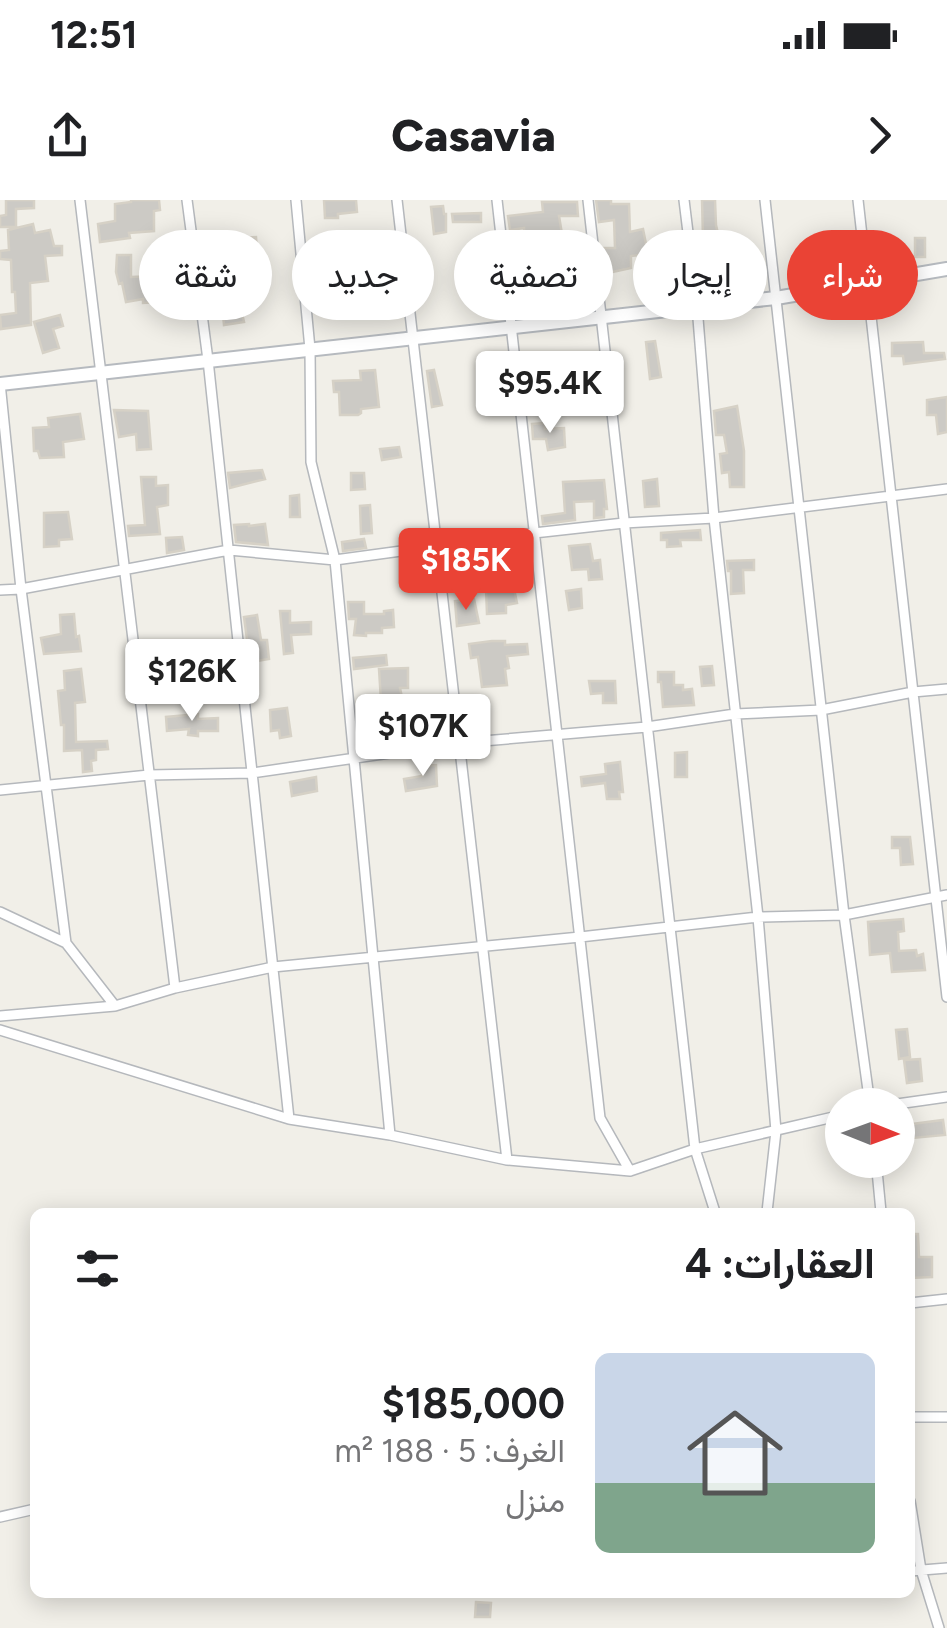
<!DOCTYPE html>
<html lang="ar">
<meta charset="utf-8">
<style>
body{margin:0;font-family:Figtree,Vazirmatn,sans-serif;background:#f2f2f2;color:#202124;direction:rtl;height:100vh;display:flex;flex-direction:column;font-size:38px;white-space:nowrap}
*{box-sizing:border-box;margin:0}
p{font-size:32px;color:#757577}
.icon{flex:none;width:55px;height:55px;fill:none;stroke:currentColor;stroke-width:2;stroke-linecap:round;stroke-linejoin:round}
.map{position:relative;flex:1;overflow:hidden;direction:ltr}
.sheet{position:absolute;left:30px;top:1008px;width:885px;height:390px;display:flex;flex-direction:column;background:#fff;border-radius:15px;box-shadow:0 5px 25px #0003;direction:rtl}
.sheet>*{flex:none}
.guide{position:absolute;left:30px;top:30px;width:888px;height:90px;direction:rtl;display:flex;gap:20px}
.needle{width:65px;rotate:91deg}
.tools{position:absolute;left:825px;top:888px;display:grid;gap:20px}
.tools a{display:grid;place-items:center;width:90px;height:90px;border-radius:50%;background:#fff;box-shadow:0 5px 25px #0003;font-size:50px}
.price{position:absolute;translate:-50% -85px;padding:0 22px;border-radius:10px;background:#fff;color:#222;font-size:32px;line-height:65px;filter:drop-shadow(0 2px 5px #0008)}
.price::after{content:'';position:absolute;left:50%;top:60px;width:30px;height:22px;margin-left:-15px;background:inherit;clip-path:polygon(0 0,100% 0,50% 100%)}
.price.current{background:#ea4335;color:#fff}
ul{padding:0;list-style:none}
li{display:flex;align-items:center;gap:30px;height:250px;padding:0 40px}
li span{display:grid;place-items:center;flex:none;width:280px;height:200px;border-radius:15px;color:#555}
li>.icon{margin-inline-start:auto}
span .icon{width:120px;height:120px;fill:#fffc;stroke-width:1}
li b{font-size:42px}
h2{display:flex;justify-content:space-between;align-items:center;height:120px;padding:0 40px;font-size:42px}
.tag{padding:0 35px;border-radius:45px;background:#fff;box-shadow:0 5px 25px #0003;font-size:35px;line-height:90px}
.tag.current{background:#ea4335;color:#fff}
.status{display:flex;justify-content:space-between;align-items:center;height:70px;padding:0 50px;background:#fff;direction:ltr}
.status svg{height:28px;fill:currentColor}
header{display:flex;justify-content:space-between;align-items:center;height:130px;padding:0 40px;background:#fff;font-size:45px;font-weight:800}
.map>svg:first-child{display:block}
.building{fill:#cccac5;stroke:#d6d1c6;stroke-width:2.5}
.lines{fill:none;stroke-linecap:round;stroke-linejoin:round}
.street-casing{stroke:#b5b8bc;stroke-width:12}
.secondary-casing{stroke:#b6babf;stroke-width:16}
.street{stroke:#fff;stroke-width:9}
.secondary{stroke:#fff;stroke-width:12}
</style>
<div class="status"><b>12:51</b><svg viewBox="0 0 49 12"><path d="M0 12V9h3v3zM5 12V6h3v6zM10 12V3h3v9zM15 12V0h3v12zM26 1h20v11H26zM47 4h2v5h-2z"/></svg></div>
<header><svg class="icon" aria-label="forward" viewBox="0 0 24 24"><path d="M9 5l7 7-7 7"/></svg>Casavia<svg class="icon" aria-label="share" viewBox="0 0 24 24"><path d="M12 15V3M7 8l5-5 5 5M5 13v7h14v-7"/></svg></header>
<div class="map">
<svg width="947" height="1428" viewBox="0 0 947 1428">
<rect width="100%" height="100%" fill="#f1efe8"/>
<path class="building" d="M6 0H34V8L16 9V27H0V16L6 15Z
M131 0H159L160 10 154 11V31L129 33 130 38 100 42 98 24 115 21V4L131 2Z
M324 0H356L357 12 338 14V18H325Z
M596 0H611V4H629L630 32 643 29 648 54 631 56V68L608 73 607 58H603L602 48H615L614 20 599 22Z
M702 0H715L716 25 719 38 727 37 728 44 698 49 697 40 703 39Z
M542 2H577L578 16H559L563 40H570V53L545 56 547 87 569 86 570 97 537 101V70L531 71 530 50H525L524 28 510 30 508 16 543 12Z
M443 6 444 14H446V32L434 34 431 7Z
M481 13V22H453L452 14Z
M33 24 35 33 50 30 54 46H62V55L45 56 48 81 30 83 31 125 1 129 0 115 16 113 15 92H12L11 60 0 59V51L9 50 8 30Z
M256 37 258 65H243V54L230 55 229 39Z
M915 38H925V57H915Z
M117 55H131V77L156 76 158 102 143 103V99L126 102 122 83 119 84 116 72Z
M654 68 655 89 639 90 638 69Z
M242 113 244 122 224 125 223 115Z
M60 115 63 126 53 129 59 148 43 153 34 122Z
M655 141 661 177 650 179 646 142Z
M923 142 924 153H944L945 159 904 164 903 156H892V143Z
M375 170 379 207 361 209V213L358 215H340L339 192H334L333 181 361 180 360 171Z
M434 170 442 205 432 207 427 171Z
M947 197V232L938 234 936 215H927V200Z
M737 206 744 251V287H730L729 272 722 273 720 254 727 253 724 235H716L714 211Z
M114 210 148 211 151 249 137 250 136 234 119 237Z
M80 214 84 239 63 242 64 257 40 258 38 251H34L33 228 49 227 48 218Z
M545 223V229L564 228 565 247 548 250 546 239H533L532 224Z
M399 247 401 257 382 260 380 249Z
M262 270 265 279 230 288 228 273Z
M351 273H364L365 289 351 290Z
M141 277H156V286L168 285V305L157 307 160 334 129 336 128 326 145 325Z
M657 279 659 306 645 307 643 281Z
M604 280 607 309H604V317L594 318V301L574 302 575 320 543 324 542 316 565 313 563 282Z
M299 295 300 317H290V296Z
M370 305 372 333 361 334 360 306Z
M68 312 72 339 59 340V346L44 347V313Z
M249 324V326L265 324 268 345 236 342 234 325Z
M700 330 701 340H680L681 346 667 347V340H661V333Z
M182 337 184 350 167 353 166 338Z
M364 339 366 348 343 351 342 342Z
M590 344 593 361 600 360 602 379 589 380 588 369 572 370 569 346Z
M754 360V370H743L744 393 731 394V371H728L727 361Z
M513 384 517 403 506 405V413L487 414 486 388Z
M581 389 582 408 569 410 566 391Z
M474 399 479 423 457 426 455 401Z
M348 402H364V414H384V411L393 410 394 427 382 428V433H366V436L354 435 356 419H349Z
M280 411H290V423L311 422V434L291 435 293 453 284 454Z
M74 414 76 437 79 436 81 451 44 454 41 438 61 434 60 415Z
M257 415 261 440H267L269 459 250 462 244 417Z
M492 441H505V445L527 444 528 454 507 456 509 468 505 469 507 485 482 487 478 457 471 458 469 444Z
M386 455 387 465 354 469 353 458Z
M712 466 714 485 702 486 700 467Z
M408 468V488H400L404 507 377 510 376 501H381L379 469Z
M81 469 85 502 75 503 76 542 107 541 108 549 96 550V560L91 561 92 571 83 572 82 550 64 551V525H61L58 491 65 490 64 471Z
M658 472H674V485H683V490L692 489 694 505 663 507 661 482H658Z
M589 481H615L616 503H603V493L591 494Z
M287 508 291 536 280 538 279 530 271 531 270 510Z
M198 514V519L218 518V531H198V536L188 535 189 529 167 531 166 517Z
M687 552V577H675V553Z
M620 562 623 592H619L620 599H607L605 583 582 586 581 577 606 574 605 564Z
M436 565 437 586 406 591 404 579 422 576V566Z
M316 577 317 591 292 596 290 582Z
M892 637H910L913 664 901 665 900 648H892Z
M903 719 904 731 898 732 899 751 916 750 917 756 923 754 925 770 892 772 890 753 870 755 868 722Z
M907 829 910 857 899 859 896 830Z
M920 859 922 881 907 883 904 860Z
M943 920 945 935 902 939 900 929 912 924Z
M910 1034H918L919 1057H932V1077L910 1078Z
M476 1402 491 1403 490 1417H475Z"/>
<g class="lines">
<g class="street-casing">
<path id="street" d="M80 0 175 788
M187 0 208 160 289 919
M296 0 310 149 311 262 335 360 390 935
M397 0 507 960
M497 0 600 918 630 971
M588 0 695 949 715 1012
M684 0 697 106 714 318 758 717 776 931 767 1012
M765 0 844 715 870 905
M858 0 947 797
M0 183 21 389 66 743 115 806
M0 390 21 389 229 350 335 360 534 333 624 323 714 318 947 289
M0 590 149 575 252 573 459 543 647 527 735 514 821 510 913 492 947 489
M0 712 66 743
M0 816 115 806 175 788 273 767 580 737 758 717 844 715 947 695
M0 830 289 919 390 935 507 960 630 971 695 949 842 915
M890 905 947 897
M876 960 881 1012
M910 1103 947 1099
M910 1217H947
M910 1301 921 1370 939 1428
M0 1317 35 1309
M910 1371 947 1368"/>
</g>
<g class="secondary-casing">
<path id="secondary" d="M0 184 776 98 947 69"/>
</g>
<use href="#street" class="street"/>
<use href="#secondary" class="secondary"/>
</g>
</svg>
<div class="tools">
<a><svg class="needle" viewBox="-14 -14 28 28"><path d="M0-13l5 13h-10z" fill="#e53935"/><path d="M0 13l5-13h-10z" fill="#757577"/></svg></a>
</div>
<b class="price" style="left:550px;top:236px">$95.4K</b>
<b class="price current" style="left:466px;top:413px">$185K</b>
<b class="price" style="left:192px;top:524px">$126K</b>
<b class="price" style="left:423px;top:579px">$107K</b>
<div class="guide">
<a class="tag current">شراء</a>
<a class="tag">إيجار</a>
<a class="tag">تصفية</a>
<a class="tag">جديد</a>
<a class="tag">شقة</a>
</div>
<section class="sheet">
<h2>العقارات: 4<svg class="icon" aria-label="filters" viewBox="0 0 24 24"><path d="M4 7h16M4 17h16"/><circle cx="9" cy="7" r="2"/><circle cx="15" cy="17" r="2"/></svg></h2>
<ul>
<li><span style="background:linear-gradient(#c9d6e8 65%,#7fa58c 0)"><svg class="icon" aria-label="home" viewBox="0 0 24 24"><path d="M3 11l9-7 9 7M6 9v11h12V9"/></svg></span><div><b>$185,000</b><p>الغرف: 5 · 188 m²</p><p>منزل</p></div></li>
</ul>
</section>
</div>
